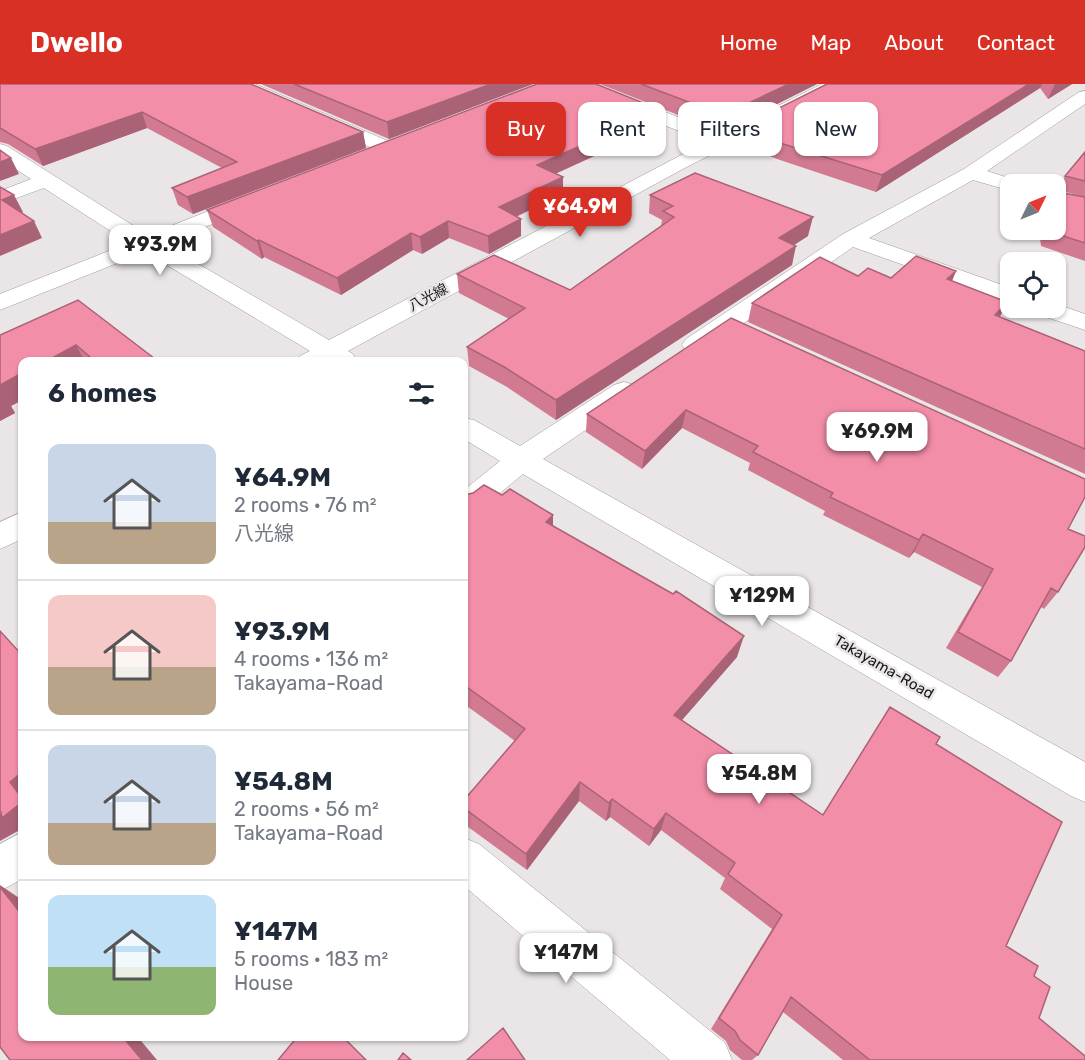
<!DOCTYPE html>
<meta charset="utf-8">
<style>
body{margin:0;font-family:Rubik,"Noto Sans JP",sans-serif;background:#f6f6f7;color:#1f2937;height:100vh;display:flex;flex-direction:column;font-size:22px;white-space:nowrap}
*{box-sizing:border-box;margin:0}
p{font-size:20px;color:#747a83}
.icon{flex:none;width:33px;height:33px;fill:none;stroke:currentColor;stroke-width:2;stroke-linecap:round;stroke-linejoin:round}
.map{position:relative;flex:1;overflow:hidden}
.sheet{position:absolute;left:18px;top:273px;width:450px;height:684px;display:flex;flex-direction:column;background:#fff;border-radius:12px;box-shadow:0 2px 4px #0004}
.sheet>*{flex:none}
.top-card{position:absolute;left:486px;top:18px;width:508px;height:54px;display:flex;gap:12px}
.needle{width:39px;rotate:47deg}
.controls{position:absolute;left:1000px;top:90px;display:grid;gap:12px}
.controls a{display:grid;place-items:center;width:66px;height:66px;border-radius:12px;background:#fff;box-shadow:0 2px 4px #0004;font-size:30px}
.price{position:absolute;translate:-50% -51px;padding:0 14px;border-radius:12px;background:#fff;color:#222;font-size:20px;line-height:39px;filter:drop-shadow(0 2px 3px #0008)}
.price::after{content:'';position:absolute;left:50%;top:36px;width:18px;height:14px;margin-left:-9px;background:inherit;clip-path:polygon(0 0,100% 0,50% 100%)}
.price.on{background:#d93025;color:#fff}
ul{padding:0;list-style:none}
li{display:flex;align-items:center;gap:18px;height:150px;padding:0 30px}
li+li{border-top:2px solid #e0e1e3}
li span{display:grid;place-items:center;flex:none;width:168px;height:120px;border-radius:12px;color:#555}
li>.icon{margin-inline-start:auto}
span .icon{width:72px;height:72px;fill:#fffc;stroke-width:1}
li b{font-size:26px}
h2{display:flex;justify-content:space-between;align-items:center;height:72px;padding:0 30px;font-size:26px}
.chip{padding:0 21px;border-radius:12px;background:#fff;box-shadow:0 2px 4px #0004;font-size:21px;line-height:54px}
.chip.on{background:#d93025;color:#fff}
header{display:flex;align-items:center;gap:36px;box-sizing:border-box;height:84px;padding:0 30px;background:#d93025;color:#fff}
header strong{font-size:28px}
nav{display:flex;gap:33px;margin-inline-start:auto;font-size:21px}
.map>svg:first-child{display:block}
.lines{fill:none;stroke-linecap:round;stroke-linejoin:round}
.minor-casing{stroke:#9e9a9b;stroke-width:1}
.minor{fill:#fff;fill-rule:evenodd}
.wall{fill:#d17a91}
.shaded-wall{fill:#aa6376}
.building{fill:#f38ea9;stroke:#aa6376;stroke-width:1.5}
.labels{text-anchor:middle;stroke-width:5;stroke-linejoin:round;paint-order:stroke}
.far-street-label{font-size:14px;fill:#1a1819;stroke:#eae6e7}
.street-label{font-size:15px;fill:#1a1819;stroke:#eae6e7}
</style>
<header>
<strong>Dwello</strong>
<nav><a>Home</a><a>Map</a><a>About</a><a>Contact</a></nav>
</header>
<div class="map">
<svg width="1085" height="976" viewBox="0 0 1085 976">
<rect width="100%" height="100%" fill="#eae6e7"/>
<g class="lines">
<g class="minor-casing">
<path id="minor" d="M231 0H255L395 60 398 64 395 68H381L234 4Z
M570 0H594L721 50 822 0H844L841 4 681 86 348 267 353 270 356 278H296L300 272 310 267 145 168 0 226V210L129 159 44 104 0 120V107L31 95 0 75V60L7 62 148 151 244 113 251 111 258 113 262 117 258 121 164 160 329 256 706 58 573 4Z
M1085 7V20L987 87 1018 97 1021 100H1011V107L973 96 869 154 1011 204V219L853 163 704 267 695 269 686 267 682 261 686 255 843 150 964 85 1079 8Z
M1056 220 1085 230V246L1034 229 1031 224H1056Z
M624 298 634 301 638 307 634 313 543 375 1085 678V718L1071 712 523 390 475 430 464 433V406L500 377 464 355V334L474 336 520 362 614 301Z
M22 428V455L0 465V438Z
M22 748V795L0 807V760Z
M464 754 479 760 725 959 732 976H670L464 802Z"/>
</g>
<use href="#minor" class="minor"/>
</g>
<path class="wall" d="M0 0 363 48 366 64 193 130 178 121 172 104 222 84 147 44 43 82 8 60 0 58Z
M261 0H533L389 55Z
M600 0H817L721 48Z
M827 0H1072L1048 15 1040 4 876 108 777 75 738 59 741 43Z
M660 42 555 90 563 110 516 133 521 135V152L489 170 449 154 422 170 413 166 341 211 264 173 262 175 213 143 207 126Z
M1085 68V113L1062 107 1063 109 1085 113V177L1041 162 1039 146H1056L1061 100 1065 92Z
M650 111 808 152 794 161 792 181 556 336 507 303 469 282 467 263 509 235 459 209 457 190 570 206 661 142 662 136 649 129Z
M956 187 952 197 1000 233 1085 267V390L748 238 752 219 858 192 891 194Z
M78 216 159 278H22V316L11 322 15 329 0 337V251Z
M731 234 1068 445 1058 508 1044 525 1041 523 1011 577 998 593 946 564 982 503 914 468 909 474 823 431 825 427 748 386 750 379 682 344 642 385 586 348 587 330Z
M464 411H502L553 431V442L737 573 682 636 823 731 936 660 1006 862 1034 892 1039 934 1085 976H843L783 928 758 971 752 976H742L730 966 726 957 711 945 772 845 720 805 725 794 661 746 649 762 610 733 606 737 579 717 527 786 464 740V716L515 657 464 620Z"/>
<path class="shaded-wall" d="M491 0H533L389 55 387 38Z
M789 0H817L721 48 723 31Z
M1029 0H1042L1040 4 876 108 882 91Z
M1055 0H1072L1048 15Z
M661 26 660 42 537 98V81Z
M142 28 147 44 43 82 35 65Z
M363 48 366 64 193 130 187 113Z
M11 74 19 90 0 97V78Z
M563 93V110L500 140 499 123Z
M14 111 23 128 10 133 2 116Z
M813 133 808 152 775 173 779 154Z
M521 135V152L489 170 488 152Z
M34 137 42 154 0 172V151Z
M448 137 449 154 422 170 420 153Z
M411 149 413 166 341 211 337 194Z
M259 156 264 173 262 175 257 157Z
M796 162 792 181 556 336V316Z
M956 187 948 206 947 195Z
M1007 218 998 237 995 231Z
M76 261 85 278H45Z
M22 289V316L11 322 15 329 0 337V301Z
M686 326 682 344 642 385 645 367Z
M553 431V454L546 438Z
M923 450 914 468 909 474 919 456Z
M744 552 737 573 669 651 674 631Z
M22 688V714L10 698Z
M580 698 579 717 527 786 526 770Z
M612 715 610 733 606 737 609 719Z
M22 718V751L18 747 0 757V729L4 732Z
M666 729 661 746 649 762 654 745Z
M0 801 22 816V831L0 803Z
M122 952H137L157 976H142Z"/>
<path class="building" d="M0 0H251L363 48 187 113 172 104 237 78 142 28 35 65 0 44Z
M294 0H491L387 38Z
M537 0H596L661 26 537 81 563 93 499 123 521 135 488 152 448 137 420 153 411 149 337 194 259 156 257 157 207 126Z
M641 0H789L723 31Z
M827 0H1029L882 91 780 59 741 43Z
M0 66 11 74 0 78Z
M1085 68V97L1065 92Z
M695 89 813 133 779 154 796 162 556 316 506 284 467 263 525 224 457 190 494 171 570 206 674 133 663 127 673 122 650 111Z
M1061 97 1063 109 1085 113V159L1048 147V146H1056V103Z
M0 103 14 111 2 116 34 137 0 151Z
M916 172 956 187 947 195 1007 218 995 231 1085 267V365L752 219 820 173 858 192 868 184 891 194Z
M78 216 159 278H96L76 261 45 278H22V289L0 301V251Z
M731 234 1085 395V413L1068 445 1085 452V463L1058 508 1051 504 1011 577 958 548 993 485 923 450 919 456 830 413 833 409 753 368 758 362 686 326 645 367 587 330Z
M484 401 502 411 510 405 553 431 546 438 673 510 676 507 744 552 674 631 823 731 890 623 940 653 936 660 1062 738 1006 862 1038 882 1034 892 1050 903 1039 934 1085 972V976H870L791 913 758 971 740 956 735 947 719 934 782 831 728 790 735 779 666 729 654 745 612 715 609 719 580 698 526 770 464 724V716L525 645 464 601V411L473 409Z
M0 547 22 571V688L10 698 22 714V718L2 734 1 728H0Z
M0 803 22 831V952H122L142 976H10L0 963Z
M503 944 525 976H467Z
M298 952H342L366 976H278Z
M403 969 411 976H398Z"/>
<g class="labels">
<g class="far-street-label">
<text transform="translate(428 213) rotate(-28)" y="5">八光線</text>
</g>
<g class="street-label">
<text transform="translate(884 583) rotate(30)" y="5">Takayama-Road</text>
</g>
</g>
</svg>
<div class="controls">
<a><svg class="needle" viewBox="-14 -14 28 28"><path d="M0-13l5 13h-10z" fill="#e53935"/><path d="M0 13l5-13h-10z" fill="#747a83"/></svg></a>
<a><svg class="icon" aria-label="locate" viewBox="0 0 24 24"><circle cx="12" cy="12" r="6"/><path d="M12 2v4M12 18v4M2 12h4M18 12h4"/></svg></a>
</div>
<b class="price on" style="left:580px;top:154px">¥64.9M</b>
<b class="price" style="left:160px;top:192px">¥93.9M</b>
<b class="price" style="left:877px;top:379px">¥69.9M</b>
<b class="price" style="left:762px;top:543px">¥129M</b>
<b class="price" style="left:759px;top:721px">¥54.8M</b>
<b class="price" style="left:566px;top:900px">¥147M</b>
<div class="top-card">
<a class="chip on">Buy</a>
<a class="chip">Rent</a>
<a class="chip">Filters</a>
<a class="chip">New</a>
</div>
<section class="sheet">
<h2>6 homes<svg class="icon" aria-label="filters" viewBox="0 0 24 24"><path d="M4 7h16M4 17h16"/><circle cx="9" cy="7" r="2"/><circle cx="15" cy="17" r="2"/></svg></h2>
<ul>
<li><span style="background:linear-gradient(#c9d6e8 65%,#b9a48a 0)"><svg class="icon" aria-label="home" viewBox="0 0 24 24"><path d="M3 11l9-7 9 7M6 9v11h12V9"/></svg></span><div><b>¥64.9M</b><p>2 rooms · 76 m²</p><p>八光線</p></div></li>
<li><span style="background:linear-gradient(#f6c9c9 60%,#b9a48a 0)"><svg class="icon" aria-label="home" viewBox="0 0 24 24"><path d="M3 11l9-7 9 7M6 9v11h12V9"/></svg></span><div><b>¥93.9M</b><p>4 rooms · 136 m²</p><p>Takayama-Road</p></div></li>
<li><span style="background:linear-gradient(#c9d6e8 65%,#b9a48a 0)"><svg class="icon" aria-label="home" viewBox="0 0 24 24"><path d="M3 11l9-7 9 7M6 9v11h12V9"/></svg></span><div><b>¥54.8M</b><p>2 rooms · 56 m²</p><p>Takayama-Road</p></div></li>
<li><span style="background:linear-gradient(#bfe0f5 60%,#8fb573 0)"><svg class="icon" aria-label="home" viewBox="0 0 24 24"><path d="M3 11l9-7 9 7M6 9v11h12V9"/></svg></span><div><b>¥147M</b><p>5 rooms · 183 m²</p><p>House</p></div></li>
</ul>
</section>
</div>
